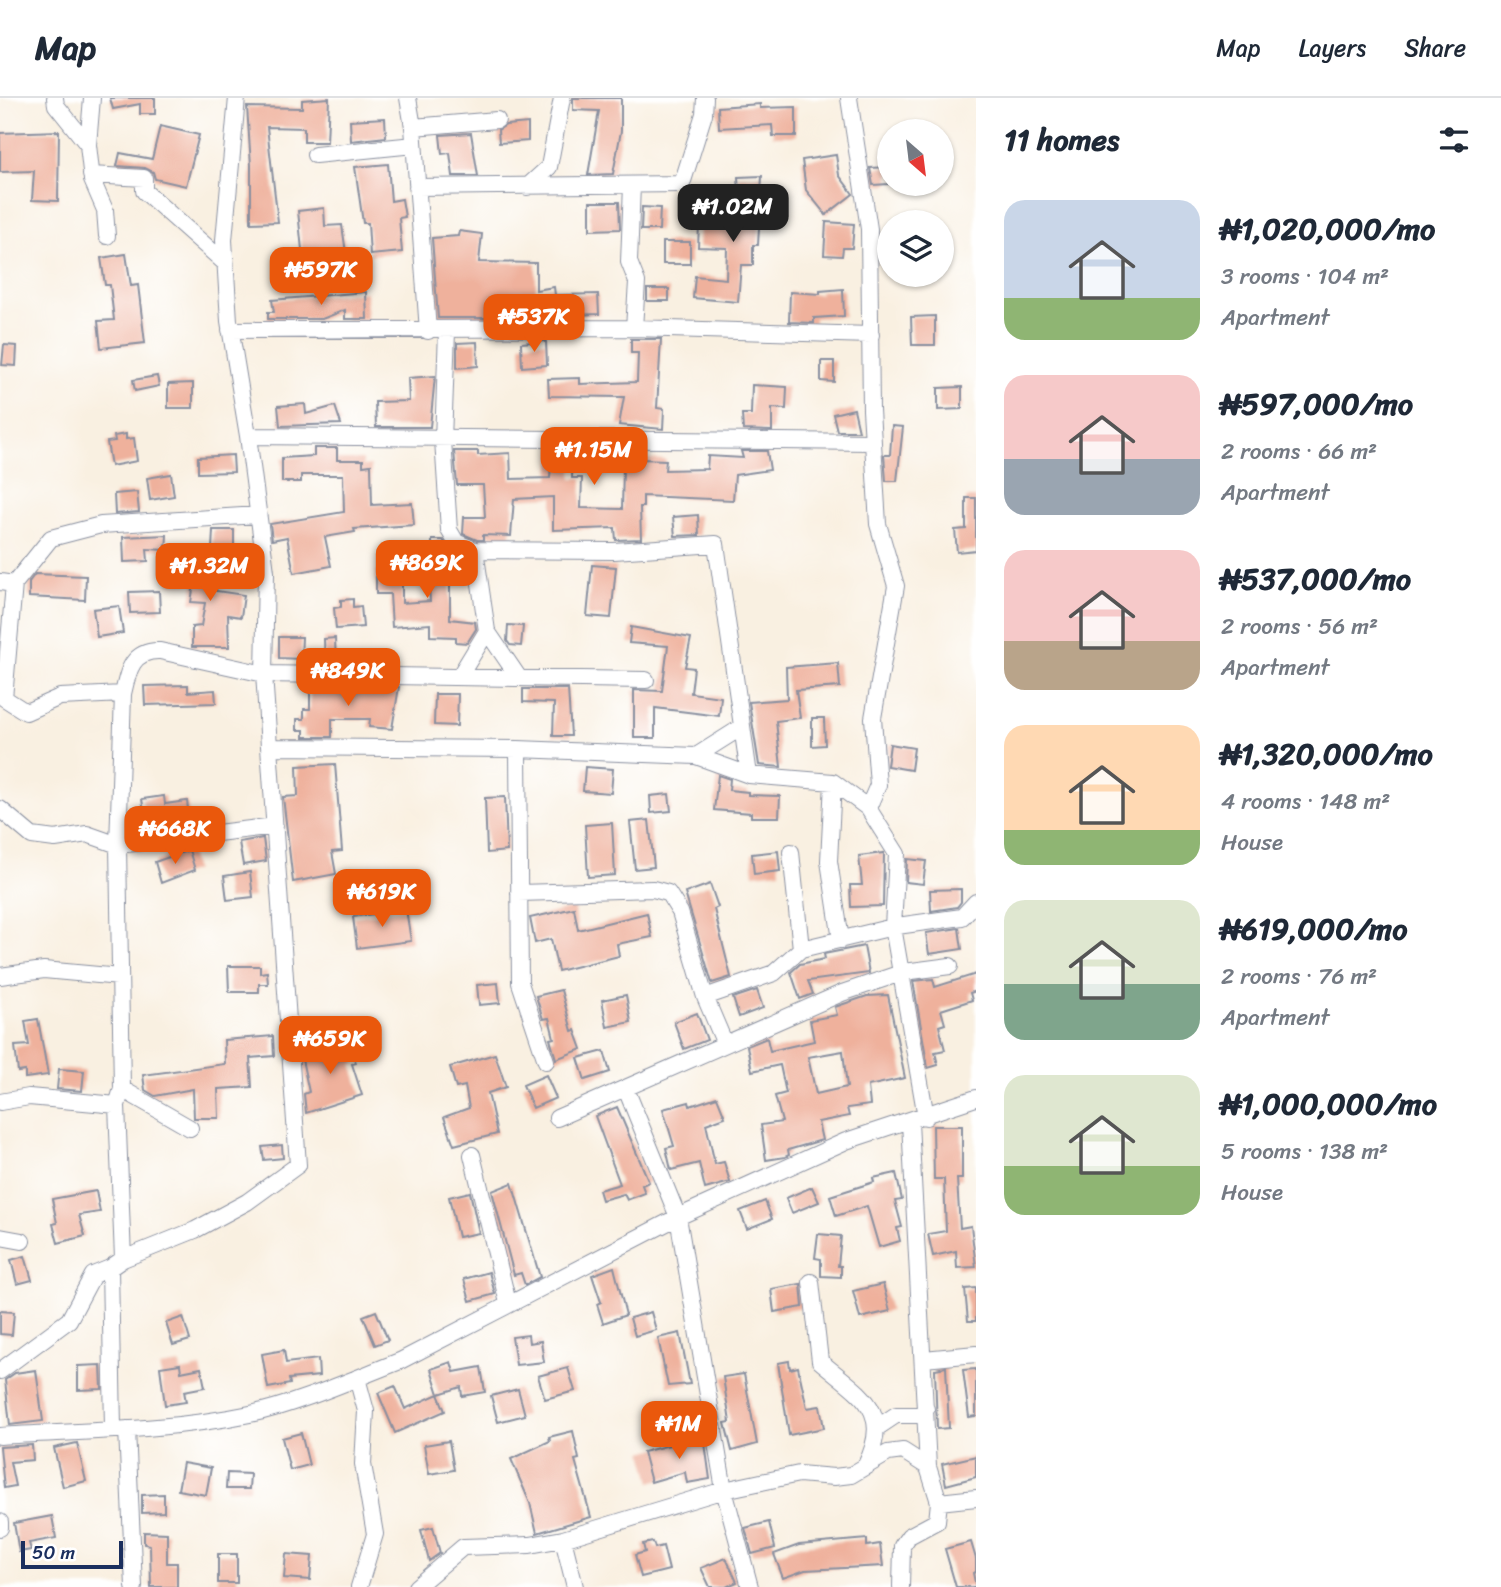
<!DOCTYPE html>
<meta charset="utf-8">
<style>
body{margin:0;font-family:Sriracha,sans-serif;background:#f2f2f3;color:#1f2937;height:100vh;display:flex;flex-direction:column;font-size:26px;white-space:nowrap}
*{box-sizing:border-box;margin:0}
p{font-size:23px;color:#747a83}
.icon{flex:none;width:38px;height:38px;fill:none;stroke:currentColor;stroke-width:2;stroke-linecap:round;stroke-linejoin:round}
.map{position:relative;flex:1;overflow:hidden}
.details{display:flex;flex-direction:column;background:#fff;width:525px}
.details>*{flex:none}
.needle{width:46px;rotate:152deg}
.tools{position:absolute;left:877px;top:21px;display:grid;gap:14px}
.tools a{display:grid;place-items:center;width:77px;height:77px;border-radius:50%;background:#fff;box-shadow:0 2px 5px #0004;font-size:35px}
.scale{position:absolute;left:21px;bottom:18px;width:102px;box-sizing:border-box;padding-left:7px;border:4px solid #1b2f5e;border-top:0;font-size:19px;line-height:24px;white-space:nowrap;color:#1b2f5e;-webkit-text-stroke:5px #fff;paint-order:stroke}
.price{position:absolute;translate:-50% -60px;padding:0 16px;border-radius:14px;background:#ea580c;color:#fff;font-size:23px;line-height:46px;filter:drop-shadow(0 2px 4px #0008)}
.price::after{content:'';position:absolute;left:50%;top:42px;width:21px;height:16px;margin-left:-10px;background:inherit;clip-path:polygon(0 0,100% 0,50% 100%)}
.price.active{background:#222;color:#fff}
ul{padding:0;list-style:none}
li{display:flex;align-items:center;gap:21px;height:175px;padding:0 28px}
li span{display:grid;place-items:center;flex:none;width:196px;height:140px;border-radius:21px;color:#555}
li>.icon{margin-inline-start:auto}
span .icon{width:84px;height:84px;fill:#fffc;stroke-width:1}
li b{font-size:30px}
h2{display:flex;justify-content:space-between;align-items:center;height:84px;padding:0 28px;font-size:30px}
header{display:flex;align-items:center;gap:42px;box-sizing:border-box;height:98px;padding:0 35px;background:#fff;border-bottom:2px solid #e0e1e3}
header strong{font-size:33px}
nav{display:flex;gap:38px;margin-inline-start:auto;font-size:24px}
main{display:flex;flex:1;min-height:0}
.map>svg:first-child{display:block}
.building{fill:#efb19c;fill-rule:evenodd}
.lines{fill:none;stroke-linecap:round;stroke-linejoin:round}
.minor-casing{stroke:#8a90a0;stroke-width:18}
.minor{stroke:#fff;stroke-width:16}
</style>
<header>
<strong>Map</strong>
<nav><a>Map</a><a>Layers</a><a>Share</a></nav>
</header>
<main>
<div class="map">
<svg width="976" height="1489" viewBox="0 0 976 1489">
<rect width="100%" height="100%" fill="#fff"/>
<filter id="ink" filterUnits="userSpaceOnUse"><feTurbulence type="fractalNoise" baseFrequency=".0143" numOctaves="2"/><feDisplacementMap in="SourceGraphic" scale="14" xChannelSelector="R" yChannelSelector="G"/><feConvolveMatrix kernelMatrix="1 2 1 2 8 2 1 2 1" color-interpolation-filters="sRGB"/></filter>
<filter id="wash" filterUnits="userSpaceOnUse"><feTurbulence type="fractalNoise" baseFrequency=".00686" numOctaves="4" result="noise"/><feDisplacementMap in="SourceGraphic" scale="28" xChannelSelector="R" yChannelSelector="G"/><feGaussianBlur stdDeviation="1.57" result="paint"/><feColorMatrix in="noise" values="0 0 0 0 0 0 0 0 0 0 0 0 0 0 0 0 0 1.4 0 .05"/><feComposite in="paint" operator="in"/></filter>
<g filter="url(#wash)">
<rect width="100%" height="100%" fill="#f9f0e1"/>
<g id="blocks">
<path class="building" d="M110 0H155V16H140V6L113 11Z
M329 0 327 44H304V30L267 29 278 124 251 125V67L247 9 302 10V2Z
M573 0H621V33L613 76 588 77 599 13 573 12Z
M760 6V10L796 9V38H773L772 27 719 30 718 9Z
M385 20 386 39 351 43 350 22Z
M528 25V43L499 45 498 32 506 27Z
M160 28 199 37 186 88 155 81 153 74 145 70 117 68 120 55 152 61Z
M59 33 58 103 32 102 34 73 0 74V35Z
M471 35 478 78H453L450 55 442 56 440 37Z
M836 57 839 77 853 96 826 117 806 92 802 62Z
M388 66 391 103 402 101 405 119 399 120 402 154 370 157 368 125H363L355 69Z
M889 69V86L873 87 870 70Z
M762 78 758 147H753V167H741L738 204 693 200 695 178 726 181 727 150 698 149 699 127 741 128 738 79Z
M590 104H619L620 131 590 132Z
M642 109 660 110 659 132H641Z
M324 110 325 128 342 127 349 176 304 187 298 152H302L298 113Z
M826 124 854 126 852 150H843L842 158 824 157Z
M459 133 482 136 479 164 536 165V192L554 189 555 197 598 196 599 216 573 217V213L514 220H438L432 140 458 138Z
M663 144H690V166H663Z
M126 156 131 188 138 187 145 245 101 250 98 223 114 222 110 187H105L101 160Z
M647 191H669V203H647Z
M843 191 844 218 814 220V225L789 224 790 194 820 196V193Z
M366 194 367 221H345V212L322 221H268V214H274L272 202Z
M935 218V247H912L911 219Z
M631 241H661L657 310 664 311 663 331 619 327 624 299 549 298 548 281 580 280V286L637 284 638 255H631Z
M546 243 547 267 522 269 521 245Z
M477 244 478 268 457 270V245Z
M4 247 17 248 16 268 2 267Z
M821 263H834V284L821 283Z
M157 278 159 288 135 293 133 282Z
M435 278 430 329H376L375 304 409 303 408 280Z
M193 285V310H168V286Z
M752 287 787 289 786 311 772 310V333L743 332 742 316H751Z
M962 289V311L938 312V290Z
M305 306 306 316 335 308 341 326 280 328 278 308Z
M854 311 859 333H837L833 316Z
M892 328 903 329 897 383H886L884 357H890Z
M126 336V341L134 340 137 363 111 368 107 344 115 343 114 338Z
M314 350H337V362H363V368L371 367 372 407 412 405 414 427 354 431 355 434 325 439 331 468 294 475 287 439 272 442 270 426 344 414 343 377H301V384H282V360L314 358Z
M552 351 640 352V361L666 362 665 372 707 371 708 358 743 360 741 353H767L770 372 735 377 733 402 643 398V409H640L641 441 616 442 615 430 553 432V399L514 401 511 438 483 437V442H477L463 436 464 419H485L483 387H457L454 353H478V357L510 355 511 381 550 380ZM573 355 613 362V369L623 370 622 411 581 410 582 380H572Z
M233 357 234 374 198 375V359Z
M171 376 174 398 150 402 147 380Z
M137 394 139 414 115 416 114 396Z
M966 400H976V452L957 454 955 432 966 431Z
M698 417 699 437 675 438 673 419Z
M213 432H234V452L212 451Z
M167 437 166 452 147 451 148 463 124 464 123 439Z
M432 442H443L450 452V521L475 524 476 531 467 545 456 544V539L430 538V526L392 529 390 496H376V473H402V505L430 503 429 489H433Z
M191 459H217L216 493 244 497 241 519 228 517 229 549H192V529L201 528 205 505 191 504 194 486H169V475H191Z
M592 467 616 469 611 520 587 518Z
M35 476 86 478 85 502 29 499V484Z
M159 493 160 514 130 515 129 494Z
M353 501V509L361 508 363 529 336 531 334 510 341 509V502Z
M119 508 123 535 97 539 93 511Z
M508 527 523 528 521 548 510 547 507 543Z
M631 529 691 540 685 569 694 570 691 595 721 599 719 618 655 610V640H634V592L662 593 668 548 629 545Z
M279 539H302L301 561 279 560Z
M335 540 336 567 325 566 324 541Z
M838 565 840 589 796 592 800 620 776 623 781 669 759 667 749 604 787 601 786 569Z
M188 587V594L215 592 216 605 145 607 144 588Z
M310 587 399 589 392 631 369 629 370 621H332V639H304V632H297V621H304V611H310Z
M523 591H568L571 638H553L554 605 523 604Z
M435 596H458L457 628 434 627Z
M812 620H824L825 647 812 648Z
M890 646 914 650 911 672 887 668Z
M335 666 342 753 332 754 336 776 293 784 283 699 298 698 297 668Z
M585 669 613 671 611 695 583 693Z
M718 677 730 681 729 692 748 694V697L780 698 779 719H751V715L714 712Z
M669 696 671 713 651 715 650 698Z
M164 698 165 706 187 703 190 728 147 733 142 701Z
M505 699 507 753 487 755 485 700Z
M649 722 654 769 635 771 630 724Z
M612 725 615 777 588 779 585 727Z
M263 740 266 763 243 767 239 744Z
M189 752 195 772 161 785 155 764Z
M778 753 780 773 754 776 752 756Z
M884 755 883 808 851 809 850 787H862L859 758Z
M907 761 926 763 923 786 906 784Z
M250 774 253 799 227 802 224 778Z
M710 786 718 809 714 811 731 879 712 885 685 795Z
M961 791V804L957 809 931 813 930 792Z
M574 810 578 832 647 815 652 839 617 846 619 858 558 873 551 841 535 845 530 820Z
M406 811 411 843 357 850 353 819Z
M959 830 962 851 929 856 926 835Z
M864 848 869 875 808 883 813 896 800 901 791 874 800 866 825 861 824 856Z
M228 868H260V875L267 874 268 886H259V894H229Z
M976 876V893L970 895 972 902 941 912 945 926 939 928 945 952 935 954 938 967 928 970 913 883 933 881 935 889Z
M498 885 500 905 479 907 477 887Z
M561 892 572 933 575 932 582 951 556 961 550 941 554 940 549 920 543 921 536 898Z
M757 892 763 910 739 919 733 900Z
M626 897 631 924 607 929 602 902Z
M888 897 905 980 868 988 870 1007 847 1010 849 1018 818 1024 822 1042 788 1052 789 1057 785 1059 766 1062 761 1027 782 1024 775 998 786 995 780 967 752 973 747 948 767 940 770 953 814 943 810 922 837 917 835 909 867 898ZM843 953 847 989 816 996 808 959Z
M697 915 707 942 684 951 674 924Z
M38 921 48 977 25 980V973L18 974 15 948 29 947 25 923Z
M273 938 274 958 250 960 252 989 218 991 219 1020H194L193 991 155 998 145 992 143 977 225 966 224 942Z
M349 942 356 965 352 966 362 997 306 1015 304 996 309 994 301 957Z
M604 953 610 974 585 982 578 960Z
M495 956 506 989 488 995 497 1036 454 1047 444 1019 469 1010 465 988 456 990 450 969Z
M59 971 84 973 82 993 57 991Z
M546 977 556 1000 533 1010 523 987Z
M717 999 725 1019 706 1026 715 1066 724 1064 730 1084 705 1091 699 1065 671 1072 666 1050 674 1048 663 1011 689 1004 690 1008Z
M617 1009 649 1084 642 1087 645 1095 627 1102 624 1096 602 1102 599 1092 620 1086 595 1018Z
M933 1028H962V1081H957L960 1130 971 1128 976 1169 957 1170 956 1153 933 1158 928 1136 946 1133 944 1081H934Z
M282 1047 283 1060 264 1062 262 1049Z
M896 1075 902 1102 895 1103 902 1129 897 1130 900 1143 879 1149 867 1108 836 1118 830 1098 874 1084 873 1080Z
M512 1085 540 1179 525 1187 521 1175 514 1177 492 1093Z
M812 1089 819 1104 792 1115 786 1100Z
M96 1093 100 1114 79 1117 85 1138 58 1145 53 1126 57 1125 52 1101Z
M470 1094 479 1135 458 1139 449 1099Z
M765 1103 772 1121 747 1131 740 1113Z
M818 1136 841 1138 838 1168H841V1179L821 1178V1161L815 1160Z
M25 1158 32 1182 17 1186 11 1162Z
M614 1169 626 1217 603 1225 597 1206 601 1204 592 1177Z
M489 1174 495 1196 470 1203 464 1181Z
M801 1186 803 1209 774 1214 771 1191Z
M883 1186 890 1213 860 1220 853 1193Z
M976 1190V1223H968L965 1191Z
M0 1213 14 1214 12 1237 0 1236Z
M376 1213 388 1242 375 1247 363 1218Z
M651 1214 656 1232 635 1238 630 1220Z
M183 1219 190 1242 173 1247 166 1225Z
M680 1235 690 1286 668 1288 658 1240Z
M528 1237 529 1245 541 1243 544 1264 516 1267 512 1239Z
M284 1252 286 1265 318 1261 319 1278 289 1281 290 1286 268 1290 262 1256Z
M789 1263 790 1271 798 1269 807 1310 820 1308 824 1330 789 1337 778 1265Z
M451 1264 454 1274 481 1269 485 1294 462 1298 461 1289 439 1296 431 1271Z
M180 1266 181 1274 201 1270 205 1289 184 1293 186 1304 165 1307 160 1269Z
M101 1267 102 1291 78 1292V1268Z
M946 1269 949 1330 937 1331 935 1271Z
M568 1270 575 1293 545 1301 538 1278Z
M976 1271V1318L969 1319 963 1272Z
M36 1272 43 1323 10 1327 5 1282 15 1275Z
M744 1276 757 1346 732 1353 725 1325 730 1324 723 1279Z
M395 1288 405 1311 438 1296 445 1313 395 1335 378 1295Z
M518 1291 525 1317 498 1324 491 1298Z
M573 1333 579 1361 575 1362 591 1419 537 1435 530 1405 511 1361 550 1343 549 1339Z
M301 1335 309 1367 290 1372 282 1340Z
M704 1338 710 1381 687 1385 685 1374 651 1384 643 1354 681 1344V1341Z
M449 1343 454 1372 429 1376 424 1347Z
M77 1345 86 1383 63 1389 54 1350Z
M32 1347 33 1362 10 1364 15 1388 4 1390 0 1349Z
M976 1358V1379L946 1387 942 1366Z
M183 1365 211 1370 206 1397 178 1392Z
M227 1375 250 1376 249 1391H226Z
M164 1396V1414L142 1415V1397Z
M52 1418 56 1440 29 1445 31 1452 19 1454 14 1425Z
M769 1424 775 1450 752 1456 745 1430Z
M433 1429 440 1455 429 1463 421 1432Z
M144 1434 167 1435V1465H177V1489H151L150 1447 144 1446Z
M867 1441V1448L880 1446 883 1468 805 1472 783 1480 774 1456 799 1447Z
M653 1444 655 1450 663 1448 669 1472 641 1479 635 1457 645 1454 643 1446Z
M971 1444 976 1461V1474L973 1475 976 1489H956L945 1451Z
M218 1456H237V1485H218Z
M286 1456 312 1458 310 1482 284 1480Z
M726 1460 737 1484 726 1489H710L701 1470Z"/>
</g>
</g>
<g filter="url(#ink)">
<use href="#blocks" fill-opacity="0" stroke="#8a90a0" stroke-width="2"/>
<g class="lines">
<g class="minor-casing">
<path id="minor" d="M55 0 56 7 88 47
M92 0 88 47 92 82 105 112 107 138
M408 0 413 29 497 22
M849 0 869 131 871 312 878 426 896 488 873 620 878 687 868 710
M413 29 428 233
M315 57 414 47
M91 77 144 80V93L225 165
M632 87 629 164 637 184 634 230
M417 89 682 86 704 16 705 0
M527 89 549 69 562 0
M230 232 634 230 871 237
M447 233 443 342 449 432 456 444 475 452 614 453 716 446 749 677 833 684 868 710 897 756 893 829 926 1019
M248 338 873 344
M0 484 14 486 51 440 101 427 258 417
M14 486 4 600 26 614 60 599 123 596
M487 533 519 580
M459 579 487 533 475 452
M269 649 518 651 696 658 749 677
M518 651 520 885 546 963
M696 658 742 629
M833 684 829 763 841 842
M0 711 32 738 55 741 87 736 118 747 275 728
M791 754 801 851
M519 795 653 791 668 795 680 814 705 899 725 946
M0 878 44 872 120 879
M705 899 774 875 801 851 897 828 962 819 976 804
M122 991 118 747 123 596C128 573 132 552 160 553L264 576 646 582
M626 991 678 1119 724 1392 799 1376 834 1379 851 1377 888 1355 903 1353 928 1369 939 1404 976 1400
M0 1004 29 999 117 1007
M557 1020 842 895 904 874 950 868
M910 1024 928 1369
M472 1057 508 1205
M0 1139 22 1143
M123 1161 195 1132 247 1104 298 1067 264 576 266 474 248 338 229 223 224 142 237 0
M811 1184 820 1263C861 1298 894 1311 865 1369
M924 1261 976 1256
M0 1273 69 1222 93 1177 110 1170
M357 1280 366 1313 363 1366 375 1436 359 1489
M878 1329 896 1317H919L926 1311
M113 1331 110 1170 123 1161 117 1007 122 991 190 1030
M127 1331 134 1489
M0 1338C83 1333 168 1333 250 1316 295 1307 356 1280 400 1263L678 1119 846 1043 976 1000
M0 1424V1430
M563 1441 575 1489
M416 1489 463 1449 530 1447 563 1441 724 1392 750 1489
M901 1489 902 1448 909 1438 937 1423 939 1404"/>
</g>
<use href="#minor" class="minor"/>
</g>
</g>
</svg>
<div class="tools">
<a><svg class="needle" viewBox="-14 -14 28 28"><path d="M0-13l5 13h-10z" fill="#e53935"/><path d="M0 13l5-13h-10z" fill="#747a83"/></svg></a>
<a><svg class="icon" aria-label="layers" viewBox="0 0 24 24"><path d="M12 4l9 5-9 5-9-5zM3 14l9 5 9-5"/></svg></a>
</div>
<div class="scale">50 m</div>
<b class="price active" style="left:733px;top:146px">₦1.02M</b>
<b class="price" style="left:321px;top:209px">₦597K</b>
<b class="price" style="left:534px;top:256px">₦537K</b>
<b class="price" style="left:594px;top:389px">₦1.15M</b>
<b class="price" style="left:427px;top:502px">₦869K</b>
<b class="price" style="left:210px;top:505px">₦1.32M</b>
<b class="price" style="left:348px;top:610px">₦849K</b>
<b class="price" style="left:175px;top:768px">₦668K</b>
<b class="price" style="left:382px;top:831px">₦619K</b>
<b class="price" style="left:330px;top:978px">₦659K</b>
<b class="price" style="left:679px;top:1363px">₦1M</b>
</div>
<section class="details">
<h2>11 homes<svg class="icon" aria-label="filters" viewBox="0 0 24 24"><path d="M4 7h16M4 17h16"/><circle cx="9" cy="7" r="2"/><circle cx="15" cy="17" r="2"/></svg></h2>
<ul>
<li><span style="background:linear-gradient(#c9d6e8 70%,#8fb573 0)"><svg class="icon" aria-label="home" viewBox="0 0 24 24"><path d="M3 11l9-7 9 7M6 9v11h12V9"/></svg></span><div><b>₦1,020,000/mo</b><p>3 rooms · 104 m²</p><p>Apartment</p></div></li>
<li><span style="background:linear-gradient(#f6c9c9 60%,#9aa5b1 0)"><svg class="icon" aria-label="home" viewBox="0 0 24 24"><path d="M3 11l9-7 9 7M6 9v11h12V9"/></svg></span><div><b>₦597,000/mo</b><p>2 rooms · 66 m²</p><p>Apartment</p></div></li>
<li><span style="background:linear-gradient(#f6c9c9 65%,#b9a48a 0)"><svg class="icon" aria-label="home" viewBox="0 0 24 24"><path d="M3 11l9-7 9 7M6 9v11h12V9"/></svg></span><div><b>₦537,000/mo</b><p>2 rooms · 56 m²</p><p>Apartment</p></div></li>
<li><span style="background:linear-gradient(#ffd9b3 75%,#8fb573 0)"><svg class="icon" aria-label="home" viewBox="0 0 24 24"><path d="M3 11l9-7 9 7M6 9v11h12V9"/></svg></span><div><b>₦1,320,000/mo</b><p>4 rooms · 148 m²</p><p>House</p></div></li>
<li><span style="background:linear-gradient(#dfe7d0 60%,#7fa58c 0)"><svg class="icon" aria-label="home" viewBox="0 0 24 24"><path d="M3 11l9-7 9 7M6 9v11h12V9"/></svg></span><div><b>₦619,000/mo</b><p>2 rooms · 76 m²</p><p>Apartment</p></div></li>
<li><span style="background:linear-gradient(#dfe7d0 65%,#8fb573 0)"><svg class="icon" aria-label="home" viewBox="0 0 24 24"><path d="M3 11l9-7 9 7M6 9v11h12V9"/></svg></span><div><b>₦1,000,000/mo</b><p>5 rooms · 138 m²</p><p>House</p></div></li>
</ul>
</section>
</main>
